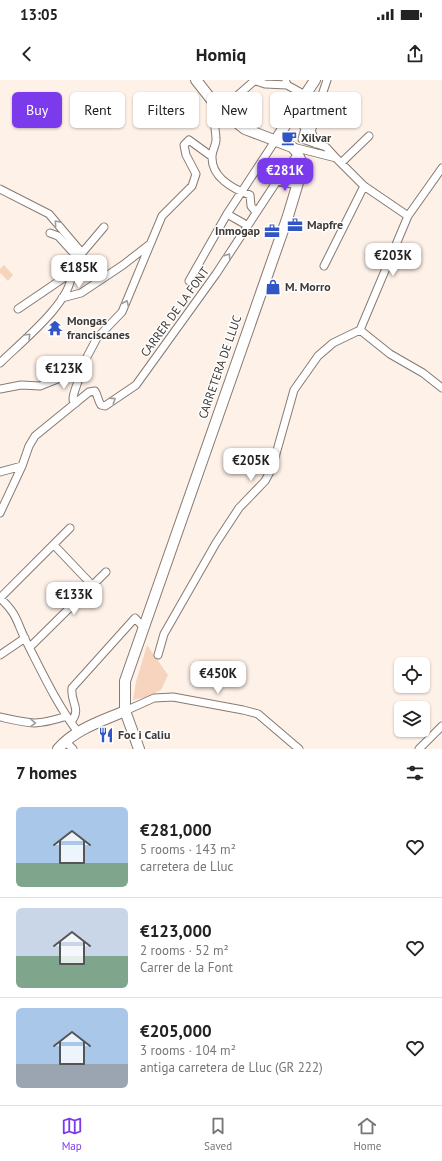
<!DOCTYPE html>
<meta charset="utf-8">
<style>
body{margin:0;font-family:"PT Sans",sans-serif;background:#f6f6f6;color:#222;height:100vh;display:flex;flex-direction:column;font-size:15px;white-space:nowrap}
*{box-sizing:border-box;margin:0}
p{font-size:13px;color:#767676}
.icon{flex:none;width:22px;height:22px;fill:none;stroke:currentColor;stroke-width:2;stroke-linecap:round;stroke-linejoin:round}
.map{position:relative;height:669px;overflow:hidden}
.details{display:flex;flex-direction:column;background:#fff;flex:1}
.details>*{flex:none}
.top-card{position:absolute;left:12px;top:12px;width:418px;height:36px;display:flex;gap:8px}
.tools{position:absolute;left:394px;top:577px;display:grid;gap:8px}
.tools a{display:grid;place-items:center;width:36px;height:36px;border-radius:6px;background:#fff;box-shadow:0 1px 3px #0004;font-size:20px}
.price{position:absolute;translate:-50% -34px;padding:0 9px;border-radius:8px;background:#fff;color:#222;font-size:13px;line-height:26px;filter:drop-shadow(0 1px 2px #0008)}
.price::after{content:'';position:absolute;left:50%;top:24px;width:12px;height:9px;margin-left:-6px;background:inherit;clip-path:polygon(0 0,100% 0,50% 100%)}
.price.current{background:#7c3aed;color:#fff}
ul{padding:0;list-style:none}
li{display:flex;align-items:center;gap:12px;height:100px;padding:0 16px}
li+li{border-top:1px solid #e0e0e0}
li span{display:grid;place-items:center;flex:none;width:112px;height:80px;border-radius:6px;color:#555}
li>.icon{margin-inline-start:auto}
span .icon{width:48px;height:48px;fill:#fffc;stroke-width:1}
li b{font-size:17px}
h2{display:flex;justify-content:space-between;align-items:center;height:48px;padding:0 16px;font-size:17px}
.pill{padding:0 14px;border-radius:6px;background:#fff;box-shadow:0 1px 3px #0004;font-size:14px;line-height:36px}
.pill.current{background:#7c3aed;color:#fff}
.status{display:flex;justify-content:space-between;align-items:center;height:28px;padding:0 20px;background:#fff;direction:ltr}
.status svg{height:11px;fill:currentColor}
header{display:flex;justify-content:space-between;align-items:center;height:52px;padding:0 16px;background:#fff;font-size:18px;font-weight:800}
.tab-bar{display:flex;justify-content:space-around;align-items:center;height:56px;border-top:1px solid #e0e0e0;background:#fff;font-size:11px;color:#767676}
.tab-bar a{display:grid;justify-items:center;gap:2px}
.tab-bar .current{color:#7c3aed}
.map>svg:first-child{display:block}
.green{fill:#f6d4bd}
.water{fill:#96e4f5}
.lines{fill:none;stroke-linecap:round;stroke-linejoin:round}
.street-casing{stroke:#867a73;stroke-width:9}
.secondary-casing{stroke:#867a73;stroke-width:12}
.street{stroke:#fff;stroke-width:7}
.secondary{stroke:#fff;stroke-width:10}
.oneway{stroke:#9e9c9a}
.labels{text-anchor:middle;stroke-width:3;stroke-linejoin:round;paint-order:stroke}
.poi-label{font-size:12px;font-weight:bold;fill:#3e3936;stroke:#fff;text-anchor:start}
.street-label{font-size:12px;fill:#3e3936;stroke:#fff}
</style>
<div class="status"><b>13:05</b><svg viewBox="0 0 49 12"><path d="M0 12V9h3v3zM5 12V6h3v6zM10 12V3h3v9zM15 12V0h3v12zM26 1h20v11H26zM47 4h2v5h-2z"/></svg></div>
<header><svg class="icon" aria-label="back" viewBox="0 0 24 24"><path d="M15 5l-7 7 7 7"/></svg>Homiq<svg class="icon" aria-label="share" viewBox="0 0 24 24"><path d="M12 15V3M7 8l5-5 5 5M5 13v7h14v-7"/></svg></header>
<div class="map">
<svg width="442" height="669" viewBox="0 0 442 669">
<rect width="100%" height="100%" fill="#fef1e8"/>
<path class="green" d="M4 185 13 195 8 201 0 193V189Z
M147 565 168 595 161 610 146 617 133 620 136 602Z"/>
<path class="water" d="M94 180 99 190 98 192H95L89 186Z"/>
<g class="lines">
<g class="street-casing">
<path id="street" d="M253 0 265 4 287 5
M286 2 287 5 305 15
M218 28C212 42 215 43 216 58 217 64 212 70 212 76 211 97 233 109 250 115L251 126 256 132
M221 30 254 1
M316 64 311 50 319 35 320 21 327 0
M293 67 336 78 326 67 302 59 305 49 294 30
M336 78 364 106 408 136
M341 83 369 56
M277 101 298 105
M0 109 49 134 82 173
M227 134 243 143
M50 153 58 156 79 179
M324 186 364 106
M189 201 227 134 275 61
M62 218 81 213 123 185 150 164
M18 229 71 193 82 173 104 147
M360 250 390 274 423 293 442 308
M0 283C19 264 74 220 71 193
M0 309 21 305 40 306 80 290 97 258 122 232 162 136 192 106 196 94 186 75 184 65 189 60 211 76
M76 323 73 320C73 309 81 300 80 290
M0 392 22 386
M0 433 22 386 29 366 35 356 89 312 95 311C98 316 98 321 101 325L105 326 136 305 216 194 277 101 298 74
M54 465 92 505
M0 518C17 534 16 540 25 559 41 590 57 625 78 652
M0 518 70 448
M30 567 106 492
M0 575 25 558
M158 575 164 554 216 463 239 428 265 401 272 388 294 310 318 276 333 263 360 250 408 136 442 88
M125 631 154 618 173 617 243 630 258 634 299 669
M0 637C31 644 36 646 67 636
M71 642C82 628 70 623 72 608L135 538 143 547
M65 661 73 669
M419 669 442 646"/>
</g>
<g class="secondary-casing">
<path id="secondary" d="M275 61 315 0
M58 669C75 649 102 641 125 631
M139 669 125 631V601L288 136 300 96V79L296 71 292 67 245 49 218 28 196 0"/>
</g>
<use href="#street" class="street"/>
<use href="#secondary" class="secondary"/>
</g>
<defs><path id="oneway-chevron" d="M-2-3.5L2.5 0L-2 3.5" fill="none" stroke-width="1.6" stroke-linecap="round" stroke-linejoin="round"/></defs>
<g class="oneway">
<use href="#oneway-chevron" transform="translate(57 143) rotate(-130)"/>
<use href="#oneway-chevron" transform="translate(228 176) rotate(-57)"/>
<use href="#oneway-chevron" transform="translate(126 223) rotate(-67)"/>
<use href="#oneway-chevron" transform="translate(28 256) rotate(-45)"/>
<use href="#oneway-chevron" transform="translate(113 320) rotate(-33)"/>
<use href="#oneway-chevron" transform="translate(33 643) rotate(2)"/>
</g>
<defs>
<g id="cafe-bare" transform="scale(1.2)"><path d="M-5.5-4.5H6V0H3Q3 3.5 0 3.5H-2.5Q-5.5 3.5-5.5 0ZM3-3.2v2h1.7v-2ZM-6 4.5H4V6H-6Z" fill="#3155c5" stroke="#fff" stroke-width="2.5" paint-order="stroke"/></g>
<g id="office-bare" transform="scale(1.2)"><path d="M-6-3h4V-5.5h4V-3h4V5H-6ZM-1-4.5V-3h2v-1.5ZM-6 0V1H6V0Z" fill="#3155c5" stroke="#fff" stroke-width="2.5" paint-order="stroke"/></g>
<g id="shop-bare" transform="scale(1.2)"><path d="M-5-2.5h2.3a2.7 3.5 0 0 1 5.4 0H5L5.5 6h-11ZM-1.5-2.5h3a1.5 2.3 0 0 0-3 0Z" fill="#3155c5" stroke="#fff" stroke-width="2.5" paint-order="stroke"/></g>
<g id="temple-bare" transform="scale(1.2)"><path d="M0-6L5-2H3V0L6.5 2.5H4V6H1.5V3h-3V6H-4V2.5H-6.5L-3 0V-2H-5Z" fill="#3155c5" stroke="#fff" stroke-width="2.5" paint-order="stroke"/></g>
<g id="restaurant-bare" transform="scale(1.2)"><path d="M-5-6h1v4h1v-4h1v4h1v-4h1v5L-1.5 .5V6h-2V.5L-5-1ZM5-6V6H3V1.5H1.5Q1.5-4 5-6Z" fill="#3155c5" stroke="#fff" stroke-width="2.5" paint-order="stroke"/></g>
</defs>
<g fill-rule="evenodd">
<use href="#cafe-bare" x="289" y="58"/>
<use href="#office-bare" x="295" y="145"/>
<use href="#office-bare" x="272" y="151"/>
<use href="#shop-bare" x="273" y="207"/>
<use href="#temple-bare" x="55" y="248"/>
<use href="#restaurant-bare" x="106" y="655"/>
</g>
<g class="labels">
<g class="poi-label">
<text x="301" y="62">Xilvar</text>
<text x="307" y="149">Mapfre</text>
<text x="260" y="155" text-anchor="end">Inmogap</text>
<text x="285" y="211">M. Morro</text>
<text x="67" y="245">Mongas<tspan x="67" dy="14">franciscanes</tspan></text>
<text x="118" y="659">Foc i Caliu</text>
</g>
<g class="street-label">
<text transform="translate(175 232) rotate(-54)" y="4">CARRER DE LA FONT</text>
<text transform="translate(220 287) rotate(-71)" y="4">CARRETERA DE LLUC</text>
</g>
</g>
</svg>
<div class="tools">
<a><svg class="icon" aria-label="locate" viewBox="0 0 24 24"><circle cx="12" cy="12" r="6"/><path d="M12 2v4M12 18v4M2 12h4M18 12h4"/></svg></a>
<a><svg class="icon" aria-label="layers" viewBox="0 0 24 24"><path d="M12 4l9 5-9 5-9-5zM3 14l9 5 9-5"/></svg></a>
</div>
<b class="price current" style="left:285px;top:112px">€281K</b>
<b class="price" style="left:393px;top:197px">€203K</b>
<b class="price" style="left:79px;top:209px">€185K</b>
<b class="price" style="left:64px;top:310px">€123K</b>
<b class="price" style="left:251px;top:402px">€205K</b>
<b class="price" style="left:74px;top:536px">€133K</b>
<b class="price" style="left:218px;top:615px">€450K</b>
<div class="top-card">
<a class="pill current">Buy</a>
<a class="pill">Rent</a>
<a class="pill">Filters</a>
<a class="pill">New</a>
<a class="pill">Apartment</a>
</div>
</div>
<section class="details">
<h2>7 homes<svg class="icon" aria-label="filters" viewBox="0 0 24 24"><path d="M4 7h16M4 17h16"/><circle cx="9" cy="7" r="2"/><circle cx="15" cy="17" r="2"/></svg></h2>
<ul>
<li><span style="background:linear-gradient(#a9c7e8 70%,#7fa58c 0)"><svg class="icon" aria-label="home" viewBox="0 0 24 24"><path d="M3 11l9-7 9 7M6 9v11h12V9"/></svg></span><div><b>€281,000</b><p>5 rooms · 143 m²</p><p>carretera de Lluc</p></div><svg class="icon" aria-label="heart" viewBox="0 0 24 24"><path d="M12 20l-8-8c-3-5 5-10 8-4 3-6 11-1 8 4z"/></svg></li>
<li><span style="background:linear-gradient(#c9d6e8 60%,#7fa58c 0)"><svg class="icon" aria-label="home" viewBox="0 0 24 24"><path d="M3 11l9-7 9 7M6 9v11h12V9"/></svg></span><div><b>€123,000</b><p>2 rooms · 52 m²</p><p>Carrer de la Font</p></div><svg class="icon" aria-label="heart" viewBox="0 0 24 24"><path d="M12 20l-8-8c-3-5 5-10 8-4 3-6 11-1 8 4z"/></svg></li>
<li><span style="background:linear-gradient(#a9c7e8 70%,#9aa5b1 0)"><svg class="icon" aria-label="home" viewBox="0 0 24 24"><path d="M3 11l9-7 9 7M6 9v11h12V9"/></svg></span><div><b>€205,000</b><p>3 rooms · 104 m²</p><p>antiga carretera de Lluc (GR 222)</p></div><svg class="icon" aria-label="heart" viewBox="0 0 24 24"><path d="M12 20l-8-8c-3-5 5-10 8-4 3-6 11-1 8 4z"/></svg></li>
</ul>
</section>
<nav class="tab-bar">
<a class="current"><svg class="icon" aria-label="map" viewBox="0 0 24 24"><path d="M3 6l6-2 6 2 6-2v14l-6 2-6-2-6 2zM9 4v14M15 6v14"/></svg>Map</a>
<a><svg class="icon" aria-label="saved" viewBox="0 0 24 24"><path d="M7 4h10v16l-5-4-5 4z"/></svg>Saved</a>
<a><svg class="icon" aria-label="home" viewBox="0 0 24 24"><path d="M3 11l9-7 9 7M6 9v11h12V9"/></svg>Home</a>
</nav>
